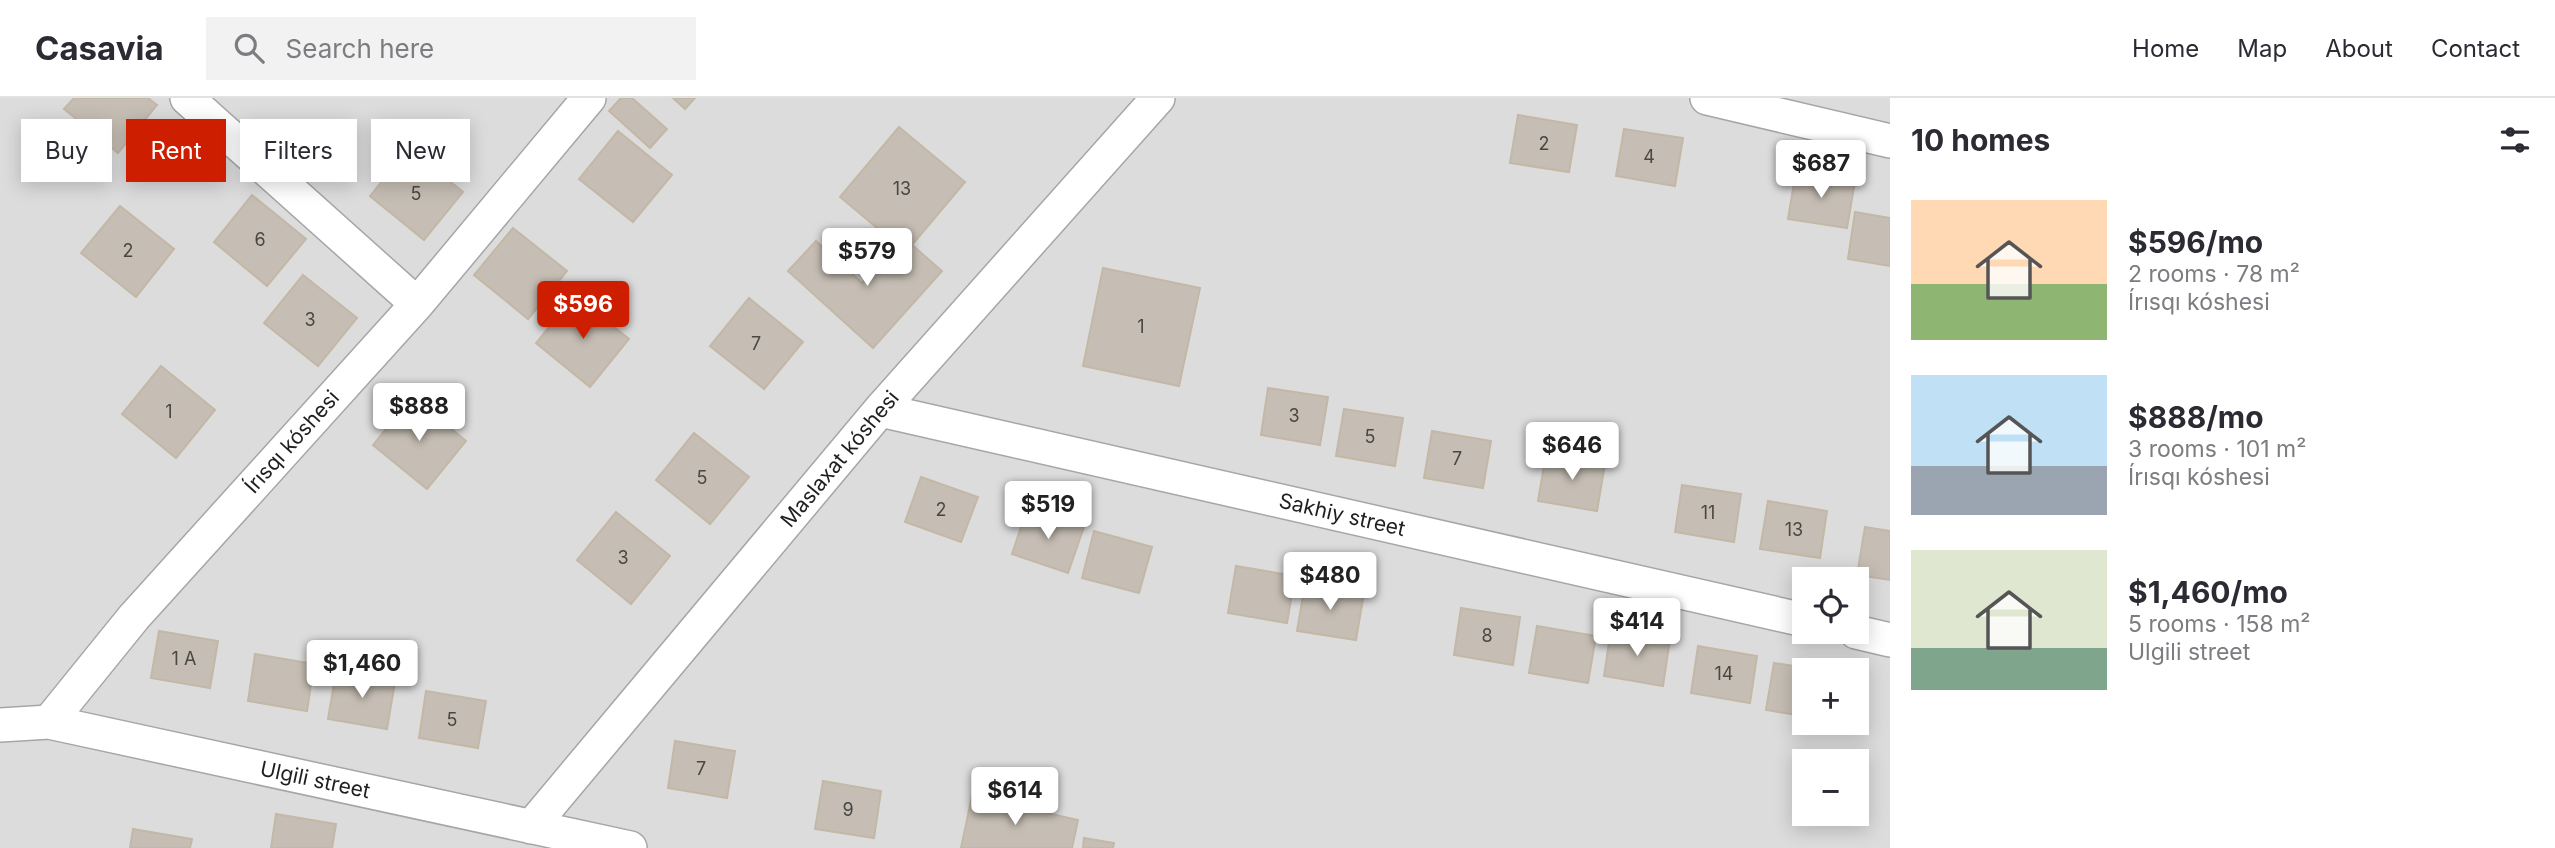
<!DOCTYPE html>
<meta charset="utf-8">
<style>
body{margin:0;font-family:Inter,sans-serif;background:#f2f2f3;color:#2b2b33;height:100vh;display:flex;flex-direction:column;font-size:26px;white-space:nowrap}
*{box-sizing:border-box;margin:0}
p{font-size:23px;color:#7c7c81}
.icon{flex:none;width:38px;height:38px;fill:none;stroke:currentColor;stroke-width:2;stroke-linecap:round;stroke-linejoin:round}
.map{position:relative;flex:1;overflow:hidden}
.drawer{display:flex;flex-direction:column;background:#fff;width:665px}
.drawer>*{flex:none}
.top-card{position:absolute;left:21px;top:21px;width:665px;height:63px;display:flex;gap:14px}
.fabs{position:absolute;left:1792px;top:469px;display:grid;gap:14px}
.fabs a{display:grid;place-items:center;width:77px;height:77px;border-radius:0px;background:#fff;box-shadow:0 4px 18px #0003;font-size:35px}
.price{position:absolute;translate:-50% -60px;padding:0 16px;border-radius:7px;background:#fff;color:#222;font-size:23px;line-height:46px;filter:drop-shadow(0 2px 4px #0008)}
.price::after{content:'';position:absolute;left:50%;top:42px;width:21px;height:16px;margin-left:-10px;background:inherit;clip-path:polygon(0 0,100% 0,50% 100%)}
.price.selected{background:#ce1e00;color:#fff}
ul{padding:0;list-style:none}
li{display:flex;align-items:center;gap:21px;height:175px;padding:0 21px}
li span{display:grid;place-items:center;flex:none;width:196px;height:140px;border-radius:0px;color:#555}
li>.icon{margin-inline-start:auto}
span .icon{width:84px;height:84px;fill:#fffc;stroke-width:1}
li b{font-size:30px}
h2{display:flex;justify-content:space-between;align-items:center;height:84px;padding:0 21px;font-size:30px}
.tag{padding:0 24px;border-radius:0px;background:#fff;box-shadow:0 4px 18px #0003;font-size:24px;line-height:63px}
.tag.selected{background:#ce1e00;color:#fff}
header{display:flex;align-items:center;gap:42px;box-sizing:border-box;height:98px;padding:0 35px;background:#fff;border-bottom:2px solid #e1e1e2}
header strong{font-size:33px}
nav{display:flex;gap:38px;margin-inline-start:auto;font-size:24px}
.search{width:490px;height:63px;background:#f2f2f3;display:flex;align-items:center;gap:18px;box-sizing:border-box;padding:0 24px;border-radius:0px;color:#7c7c81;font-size:26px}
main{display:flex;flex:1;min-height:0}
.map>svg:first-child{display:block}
.residential{fill:#dddcdc;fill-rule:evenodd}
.building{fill:#c6beb4;stroke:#c3b7a6;stroke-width:2}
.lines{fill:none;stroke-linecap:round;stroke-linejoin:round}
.minor-casing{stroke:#a6a6a6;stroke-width:36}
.minor{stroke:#fff;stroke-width:33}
.labels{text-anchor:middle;stroke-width:7;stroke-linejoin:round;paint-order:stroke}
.number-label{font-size:18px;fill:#494744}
.street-label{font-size:21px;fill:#1f1f1f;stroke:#fff}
</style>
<header>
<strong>Casavia</strong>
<div class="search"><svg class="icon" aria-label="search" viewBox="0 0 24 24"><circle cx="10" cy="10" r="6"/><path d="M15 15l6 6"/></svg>Search here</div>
<nav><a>Home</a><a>Map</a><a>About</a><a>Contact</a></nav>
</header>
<main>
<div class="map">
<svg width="1890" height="750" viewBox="0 0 1890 750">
<rect width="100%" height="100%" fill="#f1eee5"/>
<path class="residential" d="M0 0H1890V750H0ZM1804 481H1857V534H1804ZM1804 572H1857V625H1804ZM1804 663H1857V716H1804Z"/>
<path class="building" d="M74 0H148L157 7 118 55 64 11Z
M621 0H632L667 31 650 50 609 13Z
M673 0H695L685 11Z
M1518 17 1577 27 1569 74 1510 65Z
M899 29 965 84 906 154 840 99Z
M1624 31 1683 40 1675 88 1616 78Z
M618 33 672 77 633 124 579 81Z
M409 50 463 94 424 142 370 98Z
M1796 73 1855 83 1847 130 1788 121Z
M252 97 306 141 267 188 214 144Z
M120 108 174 151 136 199 81 155Z
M1855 114 1890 120V168L1848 161Z
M513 130 567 173 528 221 474 177Z
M816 143 862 185 897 146 906 154 912 147 942 173 873 250 788 173Z
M1103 170 1200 190 1179 288 1083 268Z
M303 177 357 220 318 268 264 225Z
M575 198 629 241 590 289 536 245Z
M749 200 803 244 764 291 710 248Z
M161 268 215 312 176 360 122 316Z
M1268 290 1328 299 1320 347 1261 337Z
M412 299 466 343 427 391 373 347Z
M1344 311 1403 320 1395 368 1336 358Z
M1432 333 1491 343 1483 390 1424 380Z
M694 335 749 379 710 426 656 382Z
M1546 356 1605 366 1597 413 1538 403Z
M921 379 978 399 961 444 905 424Z
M1682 387 1741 396 1734 444 1675 434Z
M1768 403 1827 413 1820 460 1760 451Z
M1027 411 1084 429 1068 475 1012 456Z
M616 414 670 458 631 506 577 462Z
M1865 429 1890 433V482L1857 477Z
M1094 433 1152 449 1139 495 1082 480Z
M1236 468 1295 478 1287 525 1228 515Z
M1305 486 1364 495 1356 542 1297 533Z
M1461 510 1520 519 1513 567 1454 557Z
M1537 528 1596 538 1588 585 1529 575Z
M1611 531 1670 541 1663 588 1604 578Z
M159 533 218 543 210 590 151 580Z
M1698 548 1757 558 1750 605 1691 595Z
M255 556 314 566 307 613 248 603Z
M1774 565 1820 572H1804V618L1766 612Z
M336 574 395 584 387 631 328 621Z
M1857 589 1864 590 1856 635 1831 631 1832 625H1857Z
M426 593 486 603 478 650 419 640Z
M675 643 735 653 727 700 668 690Z
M823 683 881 693 874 740 815 731Z
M972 698 1078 722 1072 750H961Z
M276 716 336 726 332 750H271Z
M133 731 192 741 190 750H130Z
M1084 740 1114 745 1113 750H1083Z"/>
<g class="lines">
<g class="minor-casing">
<path id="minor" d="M187 0 417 206
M1707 0 1890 43
M880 312 1804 522
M1856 534 1890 542
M49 624 134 519 417 206 589 0
M0 627 49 624 630 750
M531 729 880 312 1158 0"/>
</g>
<use href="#minor" class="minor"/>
</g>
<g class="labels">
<g class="number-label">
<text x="1544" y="52">2</text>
<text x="1649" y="65">4</text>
<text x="902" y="97">13</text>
<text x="416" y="102">5</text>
<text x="260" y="148">6</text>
<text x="128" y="159">2</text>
<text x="310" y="228">3</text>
<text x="1141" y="235">1</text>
<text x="756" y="252">7</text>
<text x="169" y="320">1</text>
<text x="1294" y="324">3</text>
<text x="1370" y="345">5</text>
<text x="1457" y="367">7</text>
<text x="702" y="386">5</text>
<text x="941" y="418">2</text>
<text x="1708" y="421">11</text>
<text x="1794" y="438">13</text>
<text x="623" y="466">3</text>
<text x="1487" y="544">8</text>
<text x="184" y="567">1 А</text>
<text x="1724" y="582">14</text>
<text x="452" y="628">5</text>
<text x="701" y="677">7</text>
<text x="848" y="718">9</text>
</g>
<g class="street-label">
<text transform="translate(292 344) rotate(-48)" y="7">Írısqı kóshesi</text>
<text transform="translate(840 361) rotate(-50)" y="7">Maslaxat kóshesi</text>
<text transform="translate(1342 417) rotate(13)" y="7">Sakhiy street</text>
<text transform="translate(315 682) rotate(12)" y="7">Ulgili street</text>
</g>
</g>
</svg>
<div class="fabs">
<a><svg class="icon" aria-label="locate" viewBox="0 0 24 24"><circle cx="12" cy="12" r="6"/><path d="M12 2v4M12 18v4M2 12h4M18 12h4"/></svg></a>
<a>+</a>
<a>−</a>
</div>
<b class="price" style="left:1821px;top:102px">$687</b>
<b class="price" style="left:867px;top:190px">$579</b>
<b class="price selected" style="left:583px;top:243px">$596</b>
<b class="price" style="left:419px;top:345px">$888</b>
<b class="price" style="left:1572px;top:384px">$646</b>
<b class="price" style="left:1048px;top:443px">$519</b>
<b class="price" style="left:1330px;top:514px">$480</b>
<b class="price" style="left:1637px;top:560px">$414</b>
<b class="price" style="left:362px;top:602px">$1,460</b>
<b class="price" style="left:1015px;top:729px">$614</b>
<div class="top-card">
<a class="tag">Buy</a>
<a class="tag selected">Rent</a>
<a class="tag">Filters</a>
<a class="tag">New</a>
</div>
</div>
<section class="drawer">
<h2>10 homes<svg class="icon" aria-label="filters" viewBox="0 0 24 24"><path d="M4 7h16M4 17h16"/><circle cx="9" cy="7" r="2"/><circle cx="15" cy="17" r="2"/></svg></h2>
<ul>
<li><span style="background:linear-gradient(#ffd9b3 60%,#8fb573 0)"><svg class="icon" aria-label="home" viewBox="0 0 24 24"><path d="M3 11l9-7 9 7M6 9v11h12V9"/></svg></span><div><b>$596/mo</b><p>2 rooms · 78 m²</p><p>Írısqı kóshesi</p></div></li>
<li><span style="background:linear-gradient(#bfe0f5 65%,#9aa5b1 0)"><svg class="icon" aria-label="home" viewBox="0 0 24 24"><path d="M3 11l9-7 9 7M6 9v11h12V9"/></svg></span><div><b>$888/mo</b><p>3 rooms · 101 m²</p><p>Írısqı kóshesi</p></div></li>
<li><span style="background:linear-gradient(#dfe7d0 70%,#7fa58c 0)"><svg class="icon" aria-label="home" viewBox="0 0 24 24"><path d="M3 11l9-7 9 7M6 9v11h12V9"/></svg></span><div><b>$1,460/mo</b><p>5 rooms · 158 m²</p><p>Ulgili street</p></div></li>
</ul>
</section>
</main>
